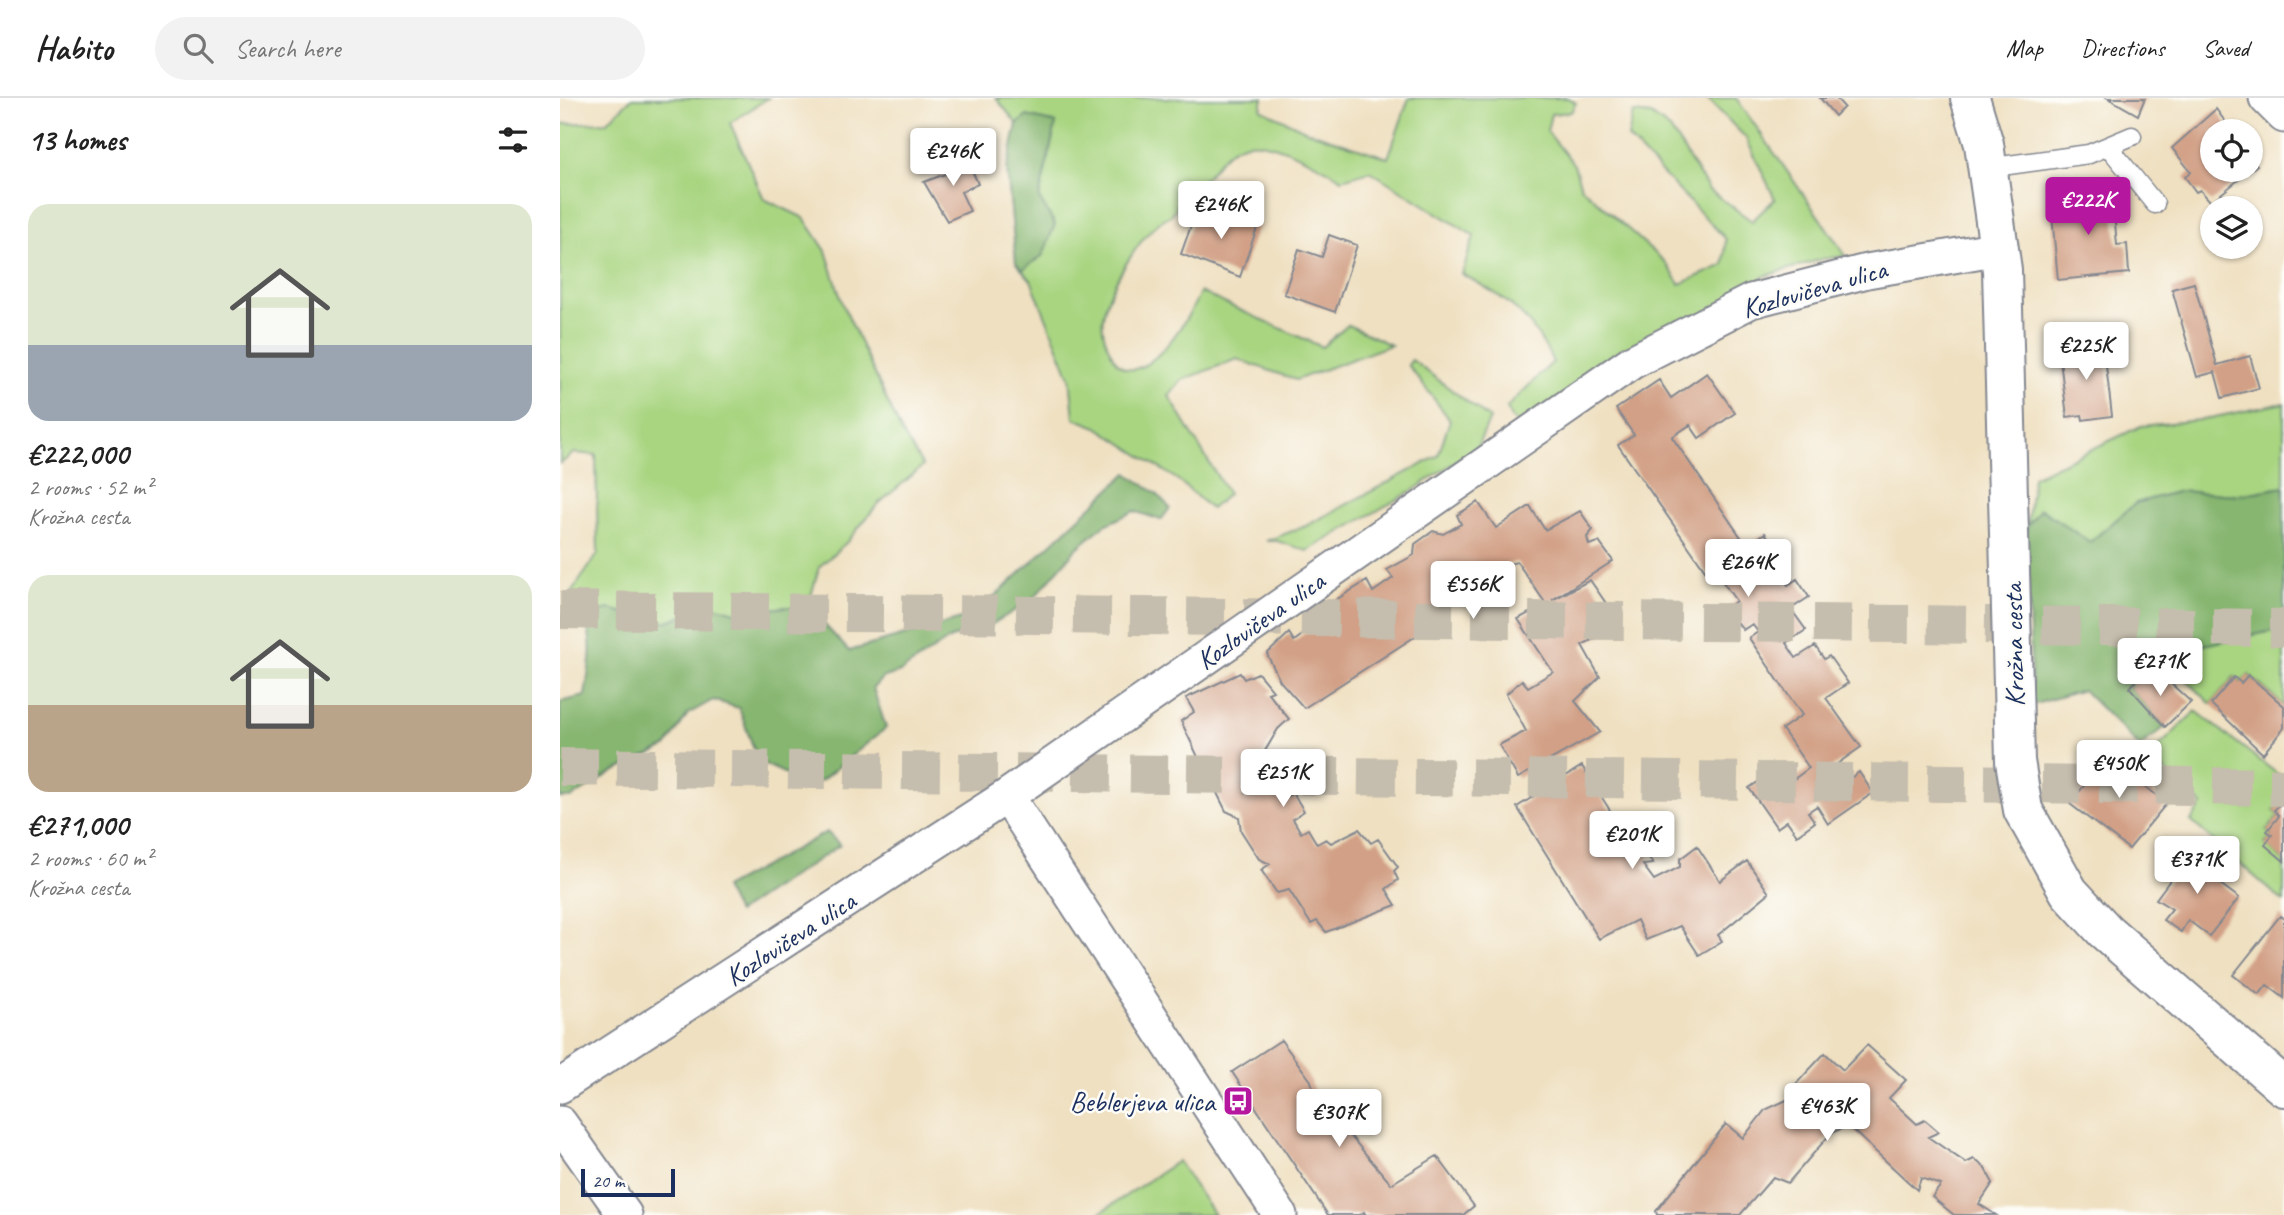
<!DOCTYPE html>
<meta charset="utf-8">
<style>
body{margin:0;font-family:Caveat,sans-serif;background:#f2f2f2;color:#222;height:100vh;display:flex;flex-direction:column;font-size:26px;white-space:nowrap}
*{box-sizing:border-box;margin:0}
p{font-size:23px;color:#767676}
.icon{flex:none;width:38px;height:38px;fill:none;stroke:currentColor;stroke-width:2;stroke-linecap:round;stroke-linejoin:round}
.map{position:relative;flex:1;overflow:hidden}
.panel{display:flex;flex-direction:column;background:#fff;width:560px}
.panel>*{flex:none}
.controls{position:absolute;left:1640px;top:21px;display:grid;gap:14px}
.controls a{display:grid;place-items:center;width:63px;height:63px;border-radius:50%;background:#fff;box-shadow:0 2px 5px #0004;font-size:35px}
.scale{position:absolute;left:21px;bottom:18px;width:94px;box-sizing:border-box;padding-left:7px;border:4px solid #1b2f5e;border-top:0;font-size:19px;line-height:24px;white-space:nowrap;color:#1b2f5e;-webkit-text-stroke:5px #fdfcf7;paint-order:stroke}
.price{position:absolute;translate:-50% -60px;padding:0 16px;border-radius:7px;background:#fff;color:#222;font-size:23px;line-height:46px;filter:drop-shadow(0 2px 4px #0008)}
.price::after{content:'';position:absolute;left:50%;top:42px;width:21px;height:16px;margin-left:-10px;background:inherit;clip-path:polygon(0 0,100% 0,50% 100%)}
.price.selected{background:#b5179e;color:#fff}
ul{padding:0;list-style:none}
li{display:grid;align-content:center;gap:14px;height:371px;padding:0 28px}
li span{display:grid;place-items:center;height:217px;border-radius:21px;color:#555}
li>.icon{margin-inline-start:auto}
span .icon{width:126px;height:126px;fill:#fffc;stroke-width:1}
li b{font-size:30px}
h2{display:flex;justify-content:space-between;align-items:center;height:84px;padding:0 28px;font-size:30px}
header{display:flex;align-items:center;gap:42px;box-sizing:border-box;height:98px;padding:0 35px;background:#fff;border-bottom:2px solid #e0e0e0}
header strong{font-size:33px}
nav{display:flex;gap:38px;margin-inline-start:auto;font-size:24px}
.search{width:490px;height:63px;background:#f2f2f2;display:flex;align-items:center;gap:18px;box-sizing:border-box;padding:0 24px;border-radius:38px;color:#767676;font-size:26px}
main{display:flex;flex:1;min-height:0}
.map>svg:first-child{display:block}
.green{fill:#a9d581;stroke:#628270;stroke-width:2}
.forest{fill:#86b66f;stroke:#507266;stroke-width:2}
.building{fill:#d2a086}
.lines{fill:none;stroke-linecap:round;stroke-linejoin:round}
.trunk-tunnel{stroke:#c5bdad;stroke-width:38;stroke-dasharray:38 19;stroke-linecap:butt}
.service-casing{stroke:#858890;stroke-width:21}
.minor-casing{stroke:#858890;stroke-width:37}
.tertiary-casing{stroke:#858890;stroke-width:42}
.service{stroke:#fff;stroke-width:18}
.minor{stroke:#fff;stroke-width:33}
.tertiary{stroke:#fff;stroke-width:38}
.labels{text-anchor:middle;stroke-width:5;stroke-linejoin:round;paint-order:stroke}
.street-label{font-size:28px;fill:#1b2f5e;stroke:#fdfcf7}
.poi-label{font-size:28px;fill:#1b2f5e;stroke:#fdfcf7;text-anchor:end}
</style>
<header>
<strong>Habito</strong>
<div class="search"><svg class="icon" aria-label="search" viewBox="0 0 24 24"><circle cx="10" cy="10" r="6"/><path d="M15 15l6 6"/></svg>Search here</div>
<nav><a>Map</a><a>Directions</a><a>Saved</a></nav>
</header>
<main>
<section class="panel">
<h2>13 homes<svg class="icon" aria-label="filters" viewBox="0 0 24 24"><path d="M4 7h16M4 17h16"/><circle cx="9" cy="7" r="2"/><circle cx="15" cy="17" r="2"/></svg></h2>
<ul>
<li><span style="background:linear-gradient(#dfe7d0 65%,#9aa5b1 0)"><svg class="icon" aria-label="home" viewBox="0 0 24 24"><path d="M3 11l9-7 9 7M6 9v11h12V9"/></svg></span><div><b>€222,000</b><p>2 rooms · 52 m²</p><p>Krožna cesta</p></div></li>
<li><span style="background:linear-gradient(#dfe7d0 60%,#b9a48a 0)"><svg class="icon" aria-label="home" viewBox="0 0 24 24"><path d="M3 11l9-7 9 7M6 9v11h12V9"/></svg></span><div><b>€271,000</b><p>2 rooms · 60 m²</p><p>Krožna cesta</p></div></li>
</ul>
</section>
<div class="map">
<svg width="1724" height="1117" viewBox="0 0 1724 1117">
<rect width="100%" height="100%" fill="#fdfcf7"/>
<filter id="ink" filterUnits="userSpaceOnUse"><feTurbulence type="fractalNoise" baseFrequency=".0143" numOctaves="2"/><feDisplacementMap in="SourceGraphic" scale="14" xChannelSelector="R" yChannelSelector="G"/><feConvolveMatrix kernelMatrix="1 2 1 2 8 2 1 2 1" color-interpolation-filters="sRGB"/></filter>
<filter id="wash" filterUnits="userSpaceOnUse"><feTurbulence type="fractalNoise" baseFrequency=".00686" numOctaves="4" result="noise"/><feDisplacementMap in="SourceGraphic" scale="28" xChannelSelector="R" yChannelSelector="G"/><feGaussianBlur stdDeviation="1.57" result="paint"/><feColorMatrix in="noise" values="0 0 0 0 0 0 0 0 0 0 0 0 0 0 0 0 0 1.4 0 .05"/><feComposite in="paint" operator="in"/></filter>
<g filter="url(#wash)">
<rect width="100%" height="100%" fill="#efe0c1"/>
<path class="green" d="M72 0H208L170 25 204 101 244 120 266 153 283 207 341 333 363 368 317 407 288 443 259 469 248 509H224L182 516 158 509 99 525 50 511 21 516 9 498 38 456 36 357 14 355 0 366V26L47 24Z
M436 0H703L701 11 747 33 828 60 849 0H1009L1016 5 1011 14 991 16 987 33 1014 67 1021 89 1105 164 1120 186 1164 167 1166 141 1068 40 1073 15 1091 17 1110 31 1149 92 1192 123 1215 101 1186 40 1147 0H1176L1286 158 1262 161 1205 178 967 330 951 320 947 309 993 264C970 216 948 201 902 176L914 138 810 73 782 81C762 68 712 41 688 45 665 48 657 70 641 84 636 89 628 92 623 96 618 101 618 109 613 115 610 119 604 120 600 124 579 140 547 192 543 219 541 230 546 245 551 255 577 308 632 216 640 194L762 249 788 227 831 247 736 282 677 261 622 282 609 298 668 396 651 411 618 382 537 329 514 320 510 279 471 182 462 172 483 157 479 100 496 25 467 18 457 26Z
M852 262 930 321 917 349 855 391 747 453 717 443H706L746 428 878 358 890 322 848 267Z
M1724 305V389L1678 397 1620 393 1576 405 1530 444 1481 411 1467 428 1473 379 1581 328 1640 322Z
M1713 533 1724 537V608L1689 577 1681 585 1674 579 1651 606 1618 573 1600 589 1585 571 1599 555Z
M1636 613 1724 681V703L1714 712 1719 718 1707 732 1712 737 1705 746 1724 763V804L1631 723 1642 707 1589 658Z
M618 1063 654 1117H537Z"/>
<path class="forest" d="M467 18 496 25 479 100 495 126 483 157 462 172 456 165 447 71 457 26Z
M567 375 597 396 610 410 601 422 574 413 543 428 516 451 472 502 429 528 391 540 340 574 322 580 313 590 326 630 262 682 249 687 198 663 179 610 153 602 128 616 106 649 51 675 11 700H0V604L25 598C29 569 37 541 21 516L50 511 99 525 158 509 182 516 224 509H248L289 553 415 517Z
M1724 389V521L1720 520 1713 533 1599 556 1570 590 1605 629 1580 649 1523 592 1472 607 1467 429 1480 411 1530 444 1576 405 1620 393 1678 397Z
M267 734 280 747 177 815 164 790Z"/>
<g id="blocks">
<path class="building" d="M1260 0H1276L1284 9 1275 18Z
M1548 0H1585L1578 17Z
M1656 11 1672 33H1652V72H1690V58L1697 67 1651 104 1640 92 1636 94 1625 79 1631 74 1612 50Z
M406 58 418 86 401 94 410 113 387 123 364 84 388 75 385 68Z
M1552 92 1557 147 1567 146 1569 175 1498 182 1492 117 1500 116 1499 98Z
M637 111 670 122 672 114 699 124 680 179 621 156Z
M769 137 797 147 775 214 724 196 739 151 762 159Z
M1634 185 1657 267 1690 258 1699 290 1662 300 1655 274 1637 279 1612 191Z
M1543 242 1552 318 1523 322 1522 317 1507 319 1499 253 1531 250 1530 244Z
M1147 275 1175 315 1139 340 1130 327 1112 339 1187 448 1205 435 1226 466 1217 471 1228 487 1237 481 1249 499 1231 511 1246 532 1226 545 1236 560 1255 548 1264 561 1269 558 1288 585 1266 600 1301 649 1267 673 1278 689 1299 674 1313 695 1268 726 1257 708 1248 714 1255 724 1237 737 1227 723 1217 730 1189 690 1224 666 1234 681 1249 670 1222 631 1242 617 1189 540 1198 534 1192 526 1183 532 1167 509 1176 503 1154 471 1147 475 1058 347 1074 337 1056 311 1099 282 1111 300Z
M918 404 936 430 970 408 985 432 1020 413 1033 432 1027 439 1029 447 1039 444 1053 463 992 502 1030 482 1061 527 1022 547 1040 579 1015 603 1040 634 958 680 939 647 966 633 946 596 962 582 968 589 993 574 958 521 986 506 957 464 948 466 941 475 869 518 876 525 744 610 720 583 707 556 729 535 734 543 759 525 754 515 807 483 813 494 833 480 827 472 854 457 855 446 873 433 883 436 901 426 897 417Z
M1720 520 1724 521V537L1713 533Z
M1585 571 1600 589 1608 583 1631 604 1605 629 1570 590Z
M680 575 684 581 698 575 713 593 708 595 729 621 718 631 702 658 712 672 705 684 721 702 733 695 744 713 733 721 741 735 748 731 757 746 766 741 771 745 799 731 811 745 818 741 838 769 834 773 838 782 826 791 836 807 766 834 757 823 751 826 729 792 717 795 701 772 710 766 699 761 681 733 679 719 666 713 654 689 660 684 643 667 650 663 638 659 621 623 634 614 626 600Z
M1688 577 1724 608V630L1703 656 1651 606 1674 579 1681 585Z
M1551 652 1582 673 1576 682 1607 705 1569 751 1510 706Z
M1022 668 1070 744 1081 748 1093 766 1083 767 1094 782 1120 769V761L1137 748 1160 783 1187 763 1209 795 1158 837 1162 843 1139 857 1120 828 1086 842 1077 822 1039 841 957 709Z
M1724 703V763L1705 747 1712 737 1707 733 1719 718 1714 712Z
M1631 754 1665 777 1659 785 1679 800 1649 838 1628 822 1621 834 1603 822 1612 811 1596 801Z
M1720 818 1724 821V900L1707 887 1699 897 1673 877Z
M721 942 751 983 754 995 831 1086 877 1058 914 1108 903 1117H806L804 1114 800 1117H768L672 974Z
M1307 947 1346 982 1329 1000 1357 1026 1365 1022 1379 1034 1368 1039 1406 1065 1414 1061 1424 1069 1433 1085 1419 1106 1436 1117H1394L1372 1099 1381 1087 1361 1080 1357 1092 1288 1028 1271 1035 1228 1085 1213 1079 1180 1117H1097L1096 1113 1166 1026 1183 1040 1205 1012 1229 1001 1234 988 1265 955 1283 972Z"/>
</g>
</g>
<g filter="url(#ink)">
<use href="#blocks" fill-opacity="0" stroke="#858890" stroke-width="2"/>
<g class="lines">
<path class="trunk-tunnel" d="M0 512 1724 530
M0 669 1724 689"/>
<g class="service-casing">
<path id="service" d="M1548 48 1595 106
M1427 70 1529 56 1572 38"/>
</g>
<g class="minor-casing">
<path id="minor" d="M1706 0 1724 18
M447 698 720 1117
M0 988 447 698 1072 264 1191 203 1307 173 1439 150
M0 1025 65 1117"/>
</g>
<g class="tertiary-casing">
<path id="tertiary" d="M1410 0 1424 46 1442 172 1455 663 1463 712 1509 794 1545 833 1724 989"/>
</g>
<use href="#service" class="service"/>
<use href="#minor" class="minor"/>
<use href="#tertiary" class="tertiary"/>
</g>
</g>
<defs>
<g id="bus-square" transform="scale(1.575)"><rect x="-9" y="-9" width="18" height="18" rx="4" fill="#b5179e" stroke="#fdfcf7"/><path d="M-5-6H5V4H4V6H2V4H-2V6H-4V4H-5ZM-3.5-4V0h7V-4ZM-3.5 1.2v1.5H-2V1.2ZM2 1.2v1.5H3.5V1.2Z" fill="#fff"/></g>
</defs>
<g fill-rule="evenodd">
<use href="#bus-square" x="678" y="1003"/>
</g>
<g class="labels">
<g class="street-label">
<text transform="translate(1254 190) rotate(-16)" y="10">Kozlovičeva ulica</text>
<text transform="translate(700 522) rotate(-35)" y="10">Kozlovičeva ulica</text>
<text transform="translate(1453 547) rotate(-91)" y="10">Krožna cesta</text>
<text transform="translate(230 840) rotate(-33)" y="10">Kozlovičeva ulica</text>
</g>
<g class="poi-label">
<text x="655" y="1013">Beblerjeva ulica</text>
</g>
</g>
</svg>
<div class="controls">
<a><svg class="icon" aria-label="locate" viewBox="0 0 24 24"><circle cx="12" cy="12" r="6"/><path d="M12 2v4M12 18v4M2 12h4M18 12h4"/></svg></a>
<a><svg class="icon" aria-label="layers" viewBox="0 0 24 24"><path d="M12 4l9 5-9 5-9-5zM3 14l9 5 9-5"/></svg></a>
</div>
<div class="scale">20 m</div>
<b class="price" style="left:393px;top:90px">€246K</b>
<b class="price selected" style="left:1528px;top:139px">€222K</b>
<b class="price" style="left:661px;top:143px">€246K</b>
<b class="price" style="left:1526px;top:284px">€225K</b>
<b class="price" style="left:1188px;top:501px">€264K</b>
<b class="price" style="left:913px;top:523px">€556K</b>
<b class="price" style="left:1600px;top:600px">€271K</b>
<b class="price" style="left:1559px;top:702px">€450K</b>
<b class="price" style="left:723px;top:711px">€251K</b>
<b class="price" style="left:1072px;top:773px">€201K</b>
<b class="price" style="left:1637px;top:798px">€371K</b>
<b class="price" style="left:1267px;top:1045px">€463K</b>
<b class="price" style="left:779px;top:1051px">€307K</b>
</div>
</main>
